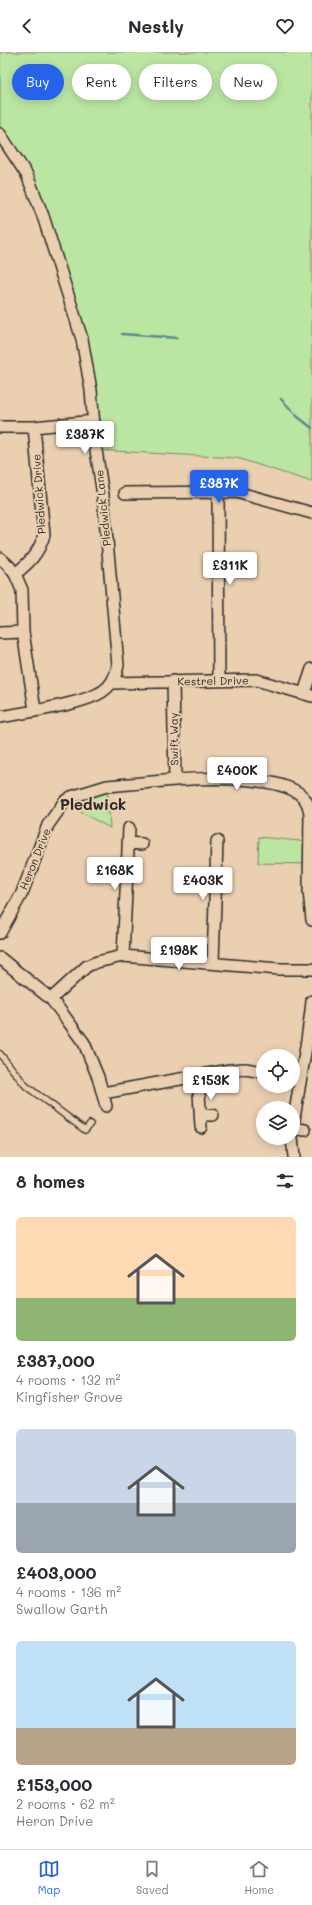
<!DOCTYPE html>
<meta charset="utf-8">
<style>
body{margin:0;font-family:Mali,sans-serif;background:#f2f2f3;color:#2b2b33;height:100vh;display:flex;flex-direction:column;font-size:15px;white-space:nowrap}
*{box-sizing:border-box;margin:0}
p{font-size:13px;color:#7c7c81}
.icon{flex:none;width:22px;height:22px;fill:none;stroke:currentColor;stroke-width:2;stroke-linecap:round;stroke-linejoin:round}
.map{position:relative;height:1105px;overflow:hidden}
.side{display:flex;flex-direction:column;background:#fff;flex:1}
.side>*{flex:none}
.guide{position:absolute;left:12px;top:12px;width:288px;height:36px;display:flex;gap:8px}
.buttons{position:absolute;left:256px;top:997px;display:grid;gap:8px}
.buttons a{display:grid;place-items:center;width:44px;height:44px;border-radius:50%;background:#fff;box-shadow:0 2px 10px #0003;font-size:20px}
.price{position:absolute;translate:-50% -34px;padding:0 9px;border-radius:4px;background:#fff;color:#222;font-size:13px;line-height:26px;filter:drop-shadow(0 1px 2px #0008)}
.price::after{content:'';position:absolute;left:50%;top:24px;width:12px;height:9px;margin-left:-6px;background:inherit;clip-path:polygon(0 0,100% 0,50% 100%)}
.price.active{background:#2563eb;color:#fff}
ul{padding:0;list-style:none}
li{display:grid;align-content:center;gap:8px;height:212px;padding:0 16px}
li span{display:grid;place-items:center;height:124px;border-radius:6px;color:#555}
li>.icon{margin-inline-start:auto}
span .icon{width:72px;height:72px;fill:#fffc;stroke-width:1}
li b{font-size:17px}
h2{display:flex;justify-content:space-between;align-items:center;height:48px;padding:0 16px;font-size:17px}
.tag{padding:0 14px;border-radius:18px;background:#fff;box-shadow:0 2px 10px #0003;font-size:14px;line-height:36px}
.tag.active{background:#2563eb;color:#fff}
header{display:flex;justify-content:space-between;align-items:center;height:52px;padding:0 16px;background:#fff;font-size:18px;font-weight:700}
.menu{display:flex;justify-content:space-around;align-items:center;height:56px;border-top:1px solid #e1e1e2;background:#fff;font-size:11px;color:#7c7c81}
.menu a{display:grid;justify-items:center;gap:2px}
.menu .active{color:#2563eb}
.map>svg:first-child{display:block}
.green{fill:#bbe6a2;stroke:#738866}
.water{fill:#79c9d3;stroke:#5a8a90}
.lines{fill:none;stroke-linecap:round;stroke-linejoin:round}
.stream{stroke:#5a8a90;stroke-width:2.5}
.service-casing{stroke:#2b2b2b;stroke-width:8}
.minor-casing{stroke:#2b2b2b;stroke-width:14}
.service{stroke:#eacfb1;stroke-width:5.5}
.minor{stroke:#eacfb1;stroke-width:11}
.labels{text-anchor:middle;stroke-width:4;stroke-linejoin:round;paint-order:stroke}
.street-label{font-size:11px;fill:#2b2b2b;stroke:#eacfb1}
.district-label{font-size:15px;font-weight:bold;fill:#2b2b2b;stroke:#eacfb1}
</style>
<header><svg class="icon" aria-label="back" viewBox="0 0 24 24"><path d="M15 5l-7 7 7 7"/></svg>Nestly<svg class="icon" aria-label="heart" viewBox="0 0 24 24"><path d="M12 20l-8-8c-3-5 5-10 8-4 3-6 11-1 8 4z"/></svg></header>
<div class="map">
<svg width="312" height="1105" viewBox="0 0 312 1105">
<rect width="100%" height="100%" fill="#eacfb1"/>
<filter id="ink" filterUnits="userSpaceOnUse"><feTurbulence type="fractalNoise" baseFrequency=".025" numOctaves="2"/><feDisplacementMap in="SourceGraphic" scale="8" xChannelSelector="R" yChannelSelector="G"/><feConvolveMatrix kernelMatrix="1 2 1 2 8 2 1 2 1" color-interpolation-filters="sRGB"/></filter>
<g filter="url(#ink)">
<path class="green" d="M0 0H312V430L237 406 96 398 91 338 43 164 0 82Z
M107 734 110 776 64 751Z
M259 785 309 790V812L258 811Z"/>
<path class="water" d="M163 20 180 23 179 41 160 38Z"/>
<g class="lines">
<path class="stream" d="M122 282 177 286
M281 347 298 365 312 376"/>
<g class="service-casing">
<path id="service" d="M0 1002 26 1034 85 1078 90 1072"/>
</g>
<g class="minor-casing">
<path id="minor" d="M0 82 27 123 43 164 82 287 91 338 96 398 103 443 118 613C116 624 112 633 103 639 85 652 24 661 0 665
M0 375H34L94 369
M218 440 219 628
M125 441 236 440 312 461
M0 506 9 514 15 522 22 538 23 580 35 658
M15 522C29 511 39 501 44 483L34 375
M0 581 23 580
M173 629 175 728C205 726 278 723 301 743 307 748 309 754 310 762L309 839 312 868
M111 631 256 628 312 644
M304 641 312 617
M128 791 142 792
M0 881 22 841 48 773 65 749 71 745 107 734 175 728
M123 904 129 776
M0 906 51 947 62 961 84 991 98 1025 106 1054
M213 911 217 789
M51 947 87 914 97 910 123 904 279 917H312
M198 1024 201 1075
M103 1041 230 1018 245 1017 263 1020
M201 1063H213
M293 1074C299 1032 308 991 312 949
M293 1076 305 1078
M292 1086 294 1105"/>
</g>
<use href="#service" class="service"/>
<use href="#minor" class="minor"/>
</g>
</g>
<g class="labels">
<g class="street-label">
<text transform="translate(39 442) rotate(-94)" y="4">Pledwick Drive</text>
<text transform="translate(103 456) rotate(-96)" y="4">Pledwick Lane</text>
<text transform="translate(213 629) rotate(-1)" y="4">Kestrel Drive</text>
<text transform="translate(174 687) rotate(-91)" y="4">Swift Way</text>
<text transform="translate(35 807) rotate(-68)" y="4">Heron Drive</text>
</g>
<g class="district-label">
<text x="93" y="758">Pledwick</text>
</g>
</g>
</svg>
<div class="buttons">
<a><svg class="icon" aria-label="locate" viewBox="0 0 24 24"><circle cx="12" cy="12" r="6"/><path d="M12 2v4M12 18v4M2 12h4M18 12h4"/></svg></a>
<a><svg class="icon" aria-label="layers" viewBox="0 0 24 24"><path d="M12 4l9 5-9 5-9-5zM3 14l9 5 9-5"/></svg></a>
</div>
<b class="price" style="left:85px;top:403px">£387K</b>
<b class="price active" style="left:219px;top:452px">£387K</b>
<b class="price" style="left:230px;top:534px">£311K</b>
<b class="price" style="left:237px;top:739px">£400K</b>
<b class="price" style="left:115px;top:839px">£168K</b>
<b class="price" style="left:203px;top:849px">£403K</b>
<b class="price" style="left:179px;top:919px">£198K</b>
<b class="price" style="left:211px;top:1049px">£153K</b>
<div class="guide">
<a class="tag active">Buy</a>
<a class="tag">Rent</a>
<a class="tag">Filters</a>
<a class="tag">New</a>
</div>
</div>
<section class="side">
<h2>8 homes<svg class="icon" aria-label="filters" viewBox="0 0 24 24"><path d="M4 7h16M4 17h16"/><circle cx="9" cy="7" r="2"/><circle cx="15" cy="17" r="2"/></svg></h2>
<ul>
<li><span style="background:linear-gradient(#ffd9b3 65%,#8fb573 0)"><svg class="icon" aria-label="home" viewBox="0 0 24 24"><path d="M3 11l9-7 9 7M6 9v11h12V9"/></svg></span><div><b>£387,000</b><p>4 rooms · 132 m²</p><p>Kingfisher Grove</p></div></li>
<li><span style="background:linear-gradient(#c9d6e8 60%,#9aa5b1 0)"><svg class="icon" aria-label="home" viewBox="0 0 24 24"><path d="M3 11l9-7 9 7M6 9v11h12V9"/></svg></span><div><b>£403,000</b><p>4 rooms · 136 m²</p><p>Swallow Garth</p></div></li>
<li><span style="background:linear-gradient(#bfe0f5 70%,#b9a48a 0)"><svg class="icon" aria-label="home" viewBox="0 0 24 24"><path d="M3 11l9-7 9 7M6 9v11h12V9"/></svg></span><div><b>£153,000</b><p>2 rooms · 62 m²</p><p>Heron Drive</p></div></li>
</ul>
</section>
<nav class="menu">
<a class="active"><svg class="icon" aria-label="map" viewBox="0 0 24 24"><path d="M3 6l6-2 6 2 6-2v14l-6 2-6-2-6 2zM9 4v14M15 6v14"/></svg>Map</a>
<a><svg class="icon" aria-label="saved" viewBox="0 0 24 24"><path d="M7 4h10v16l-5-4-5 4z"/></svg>Saved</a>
<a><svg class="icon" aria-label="home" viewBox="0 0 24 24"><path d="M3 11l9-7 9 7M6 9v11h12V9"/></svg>Home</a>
</nav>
